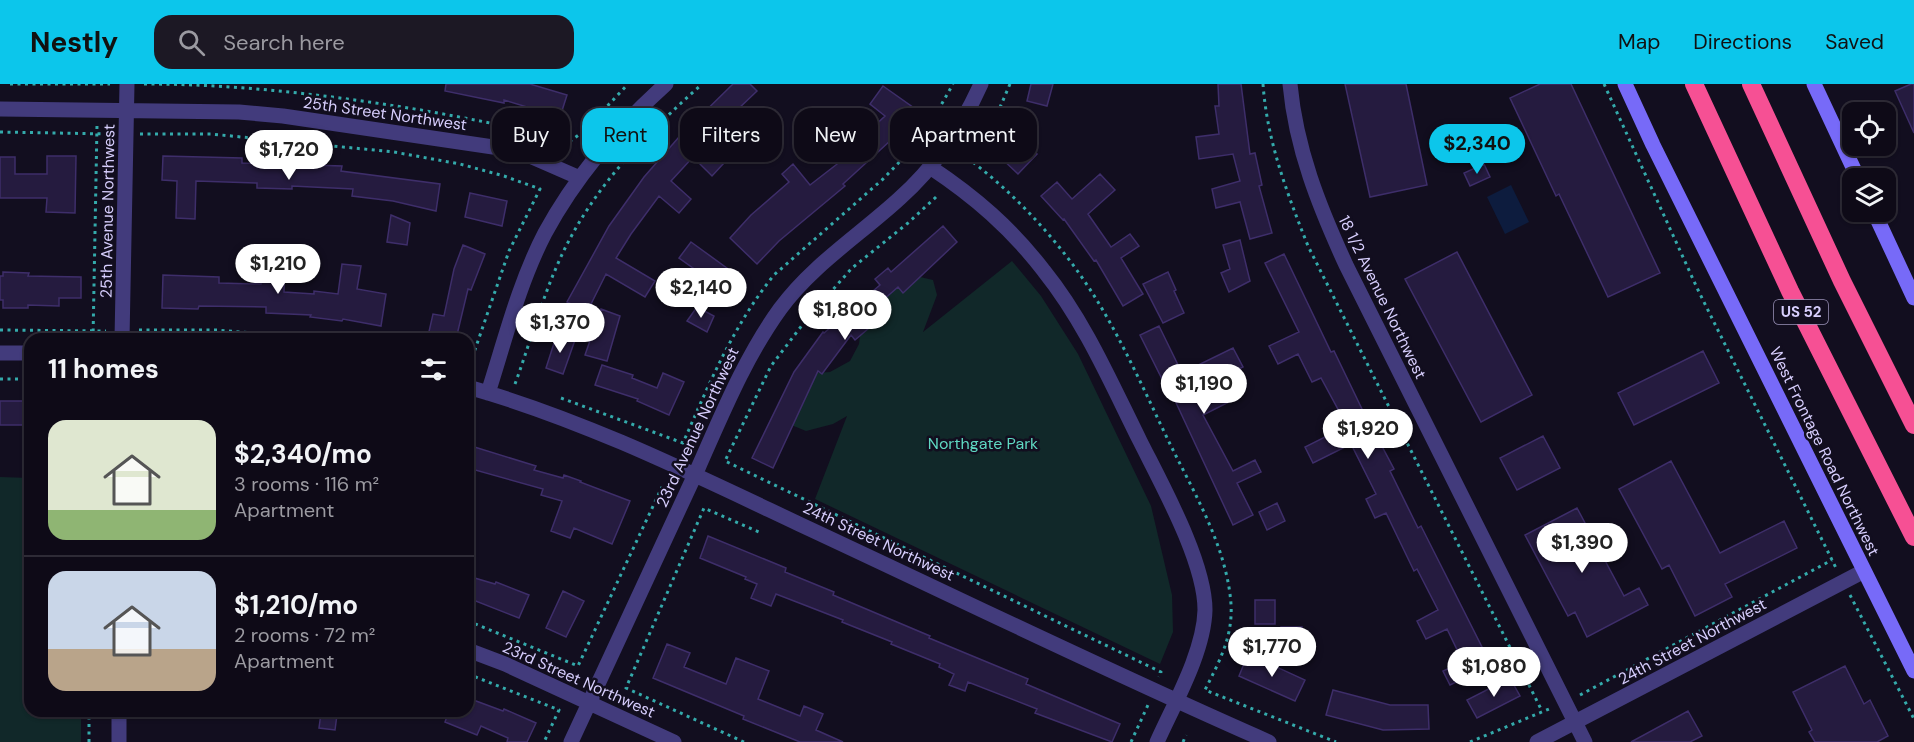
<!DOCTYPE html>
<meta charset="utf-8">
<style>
body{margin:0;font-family:"DM Sans",sans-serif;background:#1c1824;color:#f1f3f6;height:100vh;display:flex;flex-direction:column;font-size:22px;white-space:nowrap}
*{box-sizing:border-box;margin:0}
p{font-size:20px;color:#9b9aa1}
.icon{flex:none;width:33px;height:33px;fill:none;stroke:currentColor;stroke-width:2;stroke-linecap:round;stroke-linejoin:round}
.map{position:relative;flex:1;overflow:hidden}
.side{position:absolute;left:24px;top:249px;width:450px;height:384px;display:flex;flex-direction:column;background:#0e0a17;border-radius:18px;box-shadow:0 2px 4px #0004,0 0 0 2px #2e2b36}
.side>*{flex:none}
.top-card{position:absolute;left:492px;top:24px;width:570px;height:54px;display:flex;gap:12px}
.buttons{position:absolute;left:1842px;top:18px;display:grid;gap:12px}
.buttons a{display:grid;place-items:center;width:54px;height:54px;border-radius:12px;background:#0e0a17;box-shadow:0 2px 4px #0004,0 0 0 2px #2e2b36;font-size:30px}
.price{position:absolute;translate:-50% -51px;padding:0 14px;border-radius:21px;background:#fff;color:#222;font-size:20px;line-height:39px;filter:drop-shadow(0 2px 3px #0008)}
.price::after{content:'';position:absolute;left:50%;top:36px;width:18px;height:14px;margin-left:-9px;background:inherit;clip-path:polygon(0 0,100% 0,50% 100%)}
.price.on{background:#0cc6eb;color:#111}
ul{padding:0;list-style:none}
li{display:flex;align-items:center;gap:18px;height:150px;padding:0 24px}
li+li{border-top:2px solid #2e2b36}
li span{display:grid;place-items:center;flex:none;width:168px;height:120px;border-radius:18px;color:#555}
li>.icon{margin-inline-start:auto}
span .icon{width:72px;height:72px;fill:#fffc;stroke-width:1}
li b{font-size:26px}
h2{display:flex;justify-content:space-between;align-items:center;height:72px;padding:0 24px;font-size:26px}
.chip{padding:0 21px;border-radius:18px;background:#0e0a17;box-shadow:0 2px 4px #0004,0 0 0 2px #2e2b36;font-size:21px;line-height:54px}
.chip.on{background:#0cc6eb;color:#111}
header{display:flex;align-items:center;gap:36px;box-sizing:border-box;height:84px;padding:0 30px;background:#0cc6eb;color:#111}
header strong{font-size:28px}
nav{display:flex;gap:33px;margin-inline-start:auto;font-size:21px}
.search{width:420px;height:54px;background:#1c1824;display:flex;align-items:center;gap:15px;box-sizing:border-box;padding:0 21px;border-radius:18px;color:#9b9aa1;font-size:22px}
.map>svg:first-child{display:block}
.green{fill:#112829}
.water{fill:#0d1c3e}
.building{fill:#251b3f;stroke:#3e2e6a;stroke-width:1.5}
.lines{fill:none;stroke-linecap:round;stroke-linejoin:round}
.path{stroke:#34aaab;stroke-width:3;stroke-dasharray:3 4.5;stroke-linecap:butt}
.street{stroke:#423b7c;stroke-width:15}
.secondary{stroke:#776af8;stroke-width:15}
.highway{stroke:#f65094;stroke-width:18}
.labels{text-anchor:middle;stroke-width:5;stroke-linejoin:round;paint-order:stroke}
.shield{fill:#120e1f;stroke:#9c94ba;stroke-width:1.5}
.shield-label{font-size:15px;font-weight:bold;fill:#d7cefd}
.street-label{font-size:16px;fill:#d7cefd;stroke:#120e1f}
.park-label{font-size:16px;fill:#5fd8c2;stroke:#120e1f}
</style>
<header>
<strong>Nestly</strong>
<div class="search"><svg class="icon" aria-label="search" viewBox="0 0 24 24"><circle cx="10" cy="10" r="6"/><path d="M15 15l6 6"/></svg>Search here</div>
<nav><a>Map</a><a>Directions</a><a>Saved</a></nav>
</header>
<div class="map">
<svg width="1914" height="658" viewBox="0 0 1914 658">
<rect width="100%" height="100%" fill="#120e1f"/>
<path class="green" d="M1012 177 1041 212 1078 270 1151 422 1172 511 1173 548 1160 580 815 415 847 332 833 340 806 347 784 338 802 290 830 288 850 277 859 260 862 236 873 212 920 193 933 196 937 211 923 248Z
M0 393 30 394V627H81V658H0Z"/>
<path class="water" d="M1511 101 1529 138 1505 150 1487 113Z"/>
<path class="building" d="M446 0H530L567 11 560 33 504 16V19L445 7Z
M733 0H750L757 7 736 27 757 48 746 59 727 39 706 60 724 79 712 92 693 73 671 97 691 115 679 129 659 112 631 150 616 174 655 197 645 213 606 190 587 228 567 218 609 142 644 93 679 53Z
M1031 0H1053L1047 22 1027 17Z
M1218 0H1241L1250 70 1255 69 1262 101 1259 102 1272 149 1250 155 1240 118 1216 124 1212 105 1240 97 1233 70 1199 75 1196 53 1219 50 1215 22H1219Z
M1345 0H1406L1427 101 1370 113Z
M1540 0H1571L1660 189 1608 213 1559 110 1556 112 1510 14Z
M1911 0H1914V49L1895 7Z
M883 2 914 24 891 56 843 100 845 102 779 157 757 180 730 154 751 131 789 98 782 90 793 80 810 101 841 77 839 75 885 32 870 20Z
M1017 51 1037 70 1018 90 998 71Z
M47 72H76L75 129 46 128 47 114H0V73H15V90H47Z
M163 72 242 74V79L342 82 341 87 440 100 436 127 393 117 352 112 353 105 292 102V105L257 104V99L196 97 195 135 176 134 177 97 162 96Z
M1484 80 1490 93 1470 102 1464 89Z
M1100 90 1115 106 1088 130 1111 163 1130 150 1139 162 1121 174 1143 210 1123 222 1096 176 1094 177 1064 135 1063 136 1041 112 1057 98 1072 115Z
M470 109 507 117 502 142 465 133Z
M391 131 410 139 407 161 387 158Z
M943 142 957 158 903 209 898 203 874 224 882 233 855 256 851 251 822 290 818 287 773 384 752 374 794 288 823 248 824 249 880 201 875 195 888 184 891 188Z
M1240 156 1250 197 1229 208 1221 189 1230 185 1223 161Z
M691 158 742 195 735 203 739 206 728 221 709 207 714 199 679 174Z
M463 161 485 170 471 206 468 205 456 255H443L428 252 433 230 444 232 454 185Z
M1457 168 1532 311 1481 338 1405 195Z
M1284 170 1331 268 1334 267 1376 354 1377 353 1394 385 1390 387 1418 444 1421 442 1483 565 1462 576 1447 545 1426 555 1417 537 1438 526 1417 485 1414 487 1386 429 1375 434 1366 415 1376 410 1351 360 1313 379 1305 363 1347 342 1321 294 1312 298 1298 270 1278 280 1269 262 1299 248 1265 179Z
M263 171 285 172 284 208 314 210V207L338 210 342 180 361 182 357 205 386 210 381 242 343 235 342 237 310 233 311 231 266 229V223L199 222 198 225 162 224 163 191 219 193V199L261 200Z
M3 188 29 189 28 192 81 193V214H59V222L28 221V224H3V216H0V192H3Z
M1168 188 1176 206 1174 207 1184 229 1163 239 1143 200Z
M697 223 714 232 707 248 687 237Z
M601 225 620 232 607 277 585 271Z
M1159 242 1182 289 1233 264 1243 283 1219 295 1231 317 1203 331 1233 387 1255 376 1261 388 1237 399 1253 431 1233 441 1171 308 1169 309 1140 251Z
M557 250 575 256 563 290 546 284Z
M1703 267 1719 299 1634 341 1618 309Z
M602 281 633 291 632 294 657 304 663 289 684 298 669 331 637 317 638 315 595 301Z
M0 317H23V341H0Z
M1543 352 1560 384 1517 406 1500 374Z
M468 361 536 382 534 386 563 394 564 391 581 397 580 398 630 417 612 460 574 444 570 454 551 447 562 417 541 411 543 405 468 384Z
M1671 377 1720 469 1784 437 1797 464 1725 500 1732 513 1695 532 1669 481 1662 485 1619 405Z
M1277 419 1285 437 1267 446 1259 428Z
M1577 424 1624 512 1639 504 1648 521 1587 553 1575 528 1568 532 1525 451Z
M708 452 786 484 785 488 834 508 833 511 930 552 929 554 1028 595 1026 600 1120 640 1112 658 1035 629 1037 625 968 598 965 607 949 601 954 590 939 583 940 580 891 560 892 558 842 538 843 536 776 510 771 522 751 514 757 500 745 495 746 493 700 474Z
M468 492 495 500 496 498 529 511 519 534 468 514Z
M563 507 584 517 566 553 546 544Z
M1255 516H1275V540H1255Z
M1281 543H1302V560H1281Z
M667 560 690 569 684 583 726 600 736 574 769 587 758 615 800 632 804 622 823 630 816 646 843 658H800L743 635 744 632 653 594Z
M1248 570 1305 596 1295 617 1239 592Z
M1458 580 1465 594 1450 601 1443 587Z
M1845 582 1864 620 1870 616 1888 652 1877 658H1815L1809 648 1812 646 1793 608Z
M1510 594 1520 612 1477 634 1467 616Z
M1333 606 1390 621H1428L1429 645 1383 646 1326 631Z
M468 614 503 627 504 625 536 639 527 658H507L508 654 481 642 477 651 445 638 449 627H468Z
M1688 627 1702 652 1690 658H1631Z
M321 629 337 631 335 646 319 644Z"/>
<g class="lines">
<path class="path" d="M10 0H110
M144 0C237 0 329 11 421 26 471 35 520 44 569 58
M1010 0 992 42 970 76C1020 114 1065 164 1098 218 1126 264 1148 315 1172 364 1196 412 1227 465 1231 520 1233 553 1219 578 1205 606L1336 658
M1263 0C1267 57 1287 109 1308 162L1542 627
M1604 0 1698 206 1836 484
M0 48 110 50
M140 50H211L394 68 460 80 504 92 540 105 509 167 469 283
M561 70 569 58 584 47 628 0
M936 113 908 139 852 184 806 236 771 282 725 377 1161 588 1159 593
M0 246 106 247
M139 246H217L320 255
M93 255 97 41
M0 295H30
M515 300C529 262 540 221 556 184 588 108 642 54 702 0
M561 314 683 359C709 300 733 242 774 191L883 95 910 67 936 30 953 0
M1850 511 1914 635
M468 537 578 582 662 403
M468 590 559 626 544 658
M1580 611 1832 476
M89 658V627
M744 658 626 604 704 424 761 449
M1131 658 1148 621
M1183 658 1186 651
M1470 658 1549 625"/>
<path class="street" d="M1290 0C1296 65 1319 122 1346 181L1585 658
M0 25 239 28 283 32 493 63 525 70 580 94
M930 83C975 113 1011 144 1044 187 1085 238 1111 299 1140 357 1162 401 1205 478 1205 526 1204 568 1174 620 1157 658
M122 255 127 0
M0 269H30
M468 303C584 336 691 389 799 440 956 513 1111 589 1269 658
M488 309C505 256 519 199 545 149 576 92 618 43 666 0
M468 566 505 580 674 658
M119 627V658
M571 658C614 566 656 473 699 382 723 328 746 272 780 225 812 181 861 150 900 114 935 83 962 42 981 0
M1537 658 1864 487"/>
<path class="secondary" d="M1625 0 1653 61 1914 587
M1814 0 1858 94
M1874 128 1914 214"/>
<path class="highway" d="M1694 0 1790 207 1914 453
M1751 0 1842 197 1914 341"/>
</g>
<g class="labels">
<rect class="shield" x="1774" y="216" width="54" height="24" rx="4.5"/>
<g class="shield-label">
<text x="1801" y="233">US 52</text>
</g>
<g class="street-label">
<text transform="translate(385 29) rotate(8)" y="6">25th Street Northwest</text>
<text transform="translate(107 127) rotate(-89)" y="6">25th Avenue Northwest</text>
<text transform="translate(1383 213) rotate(64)" y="6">18 1/2 Avenue Northwest</text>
<text transform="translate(697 343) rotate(-65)" y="6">23rd Avenue Northwest</text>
<text transform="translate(1825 367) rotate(64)" y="6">West Frontage Road Northwest</text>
<text transform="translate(879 457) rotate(25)" y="6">24th Street Northwest</text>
<text transform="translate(1692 557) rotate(-28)" y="6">24th Street Northwest</text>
<text transform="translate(579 595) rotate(24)" y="6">23rd Street Northwest</text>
</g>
<g class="park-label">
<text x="983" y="365">Northgate Park</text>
</g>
</g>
</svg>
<div class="buttons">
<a><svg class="icon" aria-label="locate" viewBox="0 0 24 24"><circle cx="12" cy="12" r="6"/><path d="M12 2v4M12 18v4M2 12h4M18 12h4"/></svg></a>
<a><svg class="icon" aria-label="layers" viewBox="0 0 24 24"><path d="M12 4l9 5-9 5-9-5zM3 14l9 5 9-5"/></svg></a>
</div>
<b class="price on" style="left:1477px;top:91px">$2,340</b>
<b class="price" style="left:289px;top:97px">$1,720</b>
<b class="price" style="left:278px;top:211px">$1,210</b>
<b class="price" style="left:701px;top:235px">$2,140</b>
<b class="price" style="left:845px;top:257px">$1,800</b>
<b class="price" style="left:560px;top:270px">$1,370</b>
<b class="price" style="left:1204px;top:331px">$1,190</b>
<b class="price" style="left:1368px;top:376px">$1,920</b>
<b class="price" style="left:1582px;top:490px">$1,390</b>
<b class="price" style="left:1272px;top:594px">$1,770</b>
<b class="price" style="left:1494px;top:614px">$1,080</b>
<div class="top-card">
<a class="chip">Buy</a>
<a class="chip on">Rent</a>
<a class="chip">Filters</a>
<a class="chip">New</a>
<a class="chip">Apartment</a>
</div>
<section class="side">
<h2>11 homes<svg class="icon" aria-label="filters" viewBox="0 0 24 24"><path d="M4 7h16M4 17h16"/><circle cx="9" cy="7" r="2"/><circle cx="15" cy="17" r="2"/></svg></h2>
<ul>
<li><span style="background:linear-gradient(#dfe7d0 75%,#8fb573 0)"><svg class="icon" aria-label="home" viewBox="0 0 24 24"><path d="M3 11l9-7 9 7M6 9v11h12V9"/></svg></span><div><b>$2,340/mo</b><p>3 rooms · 116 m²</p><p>Apartment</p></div></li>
<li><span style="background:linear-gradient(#c9d6e8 65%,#b9a48a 0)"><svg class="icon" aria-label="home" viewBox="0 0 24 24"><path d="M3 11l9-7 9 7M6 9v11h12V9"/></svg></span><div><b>$1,210/mo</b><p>2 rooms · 72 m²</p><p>Apartment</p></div></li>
</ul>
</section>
</div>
